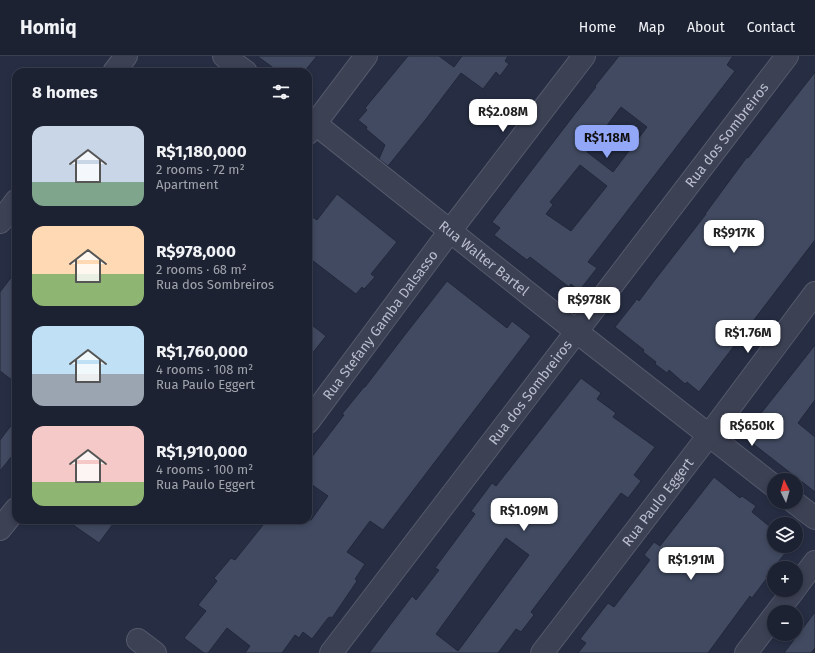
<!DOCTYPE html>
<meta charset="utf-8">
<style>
body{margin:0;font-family:"Fira Sans",sans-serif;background:#252a3b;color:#f1f3f6;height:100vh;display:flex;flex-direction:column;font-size:15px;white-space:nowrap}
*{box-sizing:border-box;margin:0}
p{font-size:13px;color:#a0a4ac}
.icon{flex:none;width:22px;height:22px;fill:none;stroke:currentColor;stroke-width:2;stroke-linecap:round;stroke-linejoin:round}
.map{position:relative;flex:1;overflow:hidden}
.panel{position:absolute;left:12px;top:12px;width:300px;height:456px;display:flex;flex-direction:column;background:#1d2233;border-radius:12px;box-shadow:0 2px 6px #0003,0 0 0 1px #3b3f4e}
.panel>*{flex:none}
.needle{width:26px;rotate:355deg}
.fabs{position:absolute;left:767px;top:417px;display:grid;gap:8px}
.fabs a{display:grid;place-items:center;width:36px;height:36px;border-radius:50%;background:#1d2233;box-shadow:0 2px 6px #0003,0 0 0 1px #3b3f4e;font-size:20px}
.price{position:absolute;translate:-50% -34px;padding:0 9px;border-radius:8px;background:#fff;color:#222;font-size:13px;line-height:26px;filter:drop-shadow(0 1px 2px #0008)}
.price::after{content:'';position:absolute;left:50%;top:24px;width:12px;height:9px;margin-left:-6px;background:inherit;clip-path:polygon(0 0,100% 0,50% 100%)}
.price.current{background:#93a7f9;color:#111}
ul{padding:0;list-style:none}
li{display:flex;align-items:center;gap:12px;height:100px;padding:0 20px}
li span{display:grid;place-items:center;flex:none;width:112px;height:80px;border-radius:12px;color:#555}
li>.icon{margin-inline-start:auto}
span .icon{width:48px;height:48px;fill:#fffc;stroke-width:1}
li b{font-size:17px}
h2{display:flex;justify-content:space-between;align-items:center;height:48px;padding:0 20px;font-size:17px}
header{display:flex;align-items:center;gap:24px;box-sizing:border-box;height:56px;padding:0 20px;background:#1d2233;border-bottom:1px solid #3b3f4e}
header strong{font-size:19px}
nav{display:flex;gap:22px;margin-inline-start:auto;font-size:14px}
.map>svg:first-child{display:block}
.building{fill:#414a61;stroke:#22283b;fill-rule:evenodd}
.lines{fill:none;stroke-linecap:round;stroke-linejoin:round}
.minor-casing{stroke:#55596b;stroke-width:24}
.minor{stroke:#3c4154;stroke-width:22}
.labels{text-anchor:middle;stroke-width:3.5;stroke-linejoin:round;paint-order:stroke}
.street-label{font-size:14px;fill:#babecd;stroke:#202639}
</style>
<header>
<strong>Homiq</strong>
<nav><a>Home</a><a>Map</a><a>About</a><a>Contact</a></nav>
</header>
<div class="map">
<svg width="815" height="597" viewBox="0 0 815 597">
<rect width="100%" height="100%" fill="#272e44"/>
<path class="building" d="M257 0H317L304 16H279Z
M408 0H439L454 11 462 0H508L505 5 509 8 500 20 496 16 483 33 461 17 426 63 388 110 379 103 385 89 366 73 367 71 358 64 367 54 365 52Z
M619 0H733L727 9 735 15 588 206 597 212 579 235 571 228 569 231 530 201 527 204 494 179 500 172 492 166 574 59 596 31 595 30ZM621 51 647 71 613 116 587 96ZM580 109 607 130 571 175 546 158 553 149 550 146Z
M815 16V184L699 336 687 326 685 328 669 314 667 317 655 308 656 306 643 296 644 294 615 271 637 243 639 245 654 225 706 158H705L747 101 748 102Z
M337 138 397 186 371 218 375 221 364 233 362 231 356 238 308 201V158L317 164Z
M16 215V327L0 315V236Z
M447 225 507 272 512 265 531 280 383 474 370 465 347 496 365 508 355 523 357 525 332 562 330 561 328 562 312 583 303 576 299 582 295 579 282 597H245L250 590 227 572 208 597H204L184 582 206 555 198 549 217 525 214 522 231 502 235 504 267 464H311L328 440 308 426V406L344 359 342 358 364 331H365L404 280Z
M308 266 326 280 308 303Z
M815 289V344L798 367 815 381V436L743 380Z
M581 322 601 337 597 343 616 357 613 361 655 391 634 419 641 425 628 442 621 437 531 556 534 559 521 576 516 573 498 597H369L412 540 416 544 439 514 435 512 475 458 471 455 492 427 496 430ZM506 482 529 499 458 595 436 578Z
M16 363V395L0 415V384Z
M714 421 740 442 742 440 756 450 752 456 774 474V490H791L766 521 767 522 752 542 750 540 708 597H578L586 587 580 583 608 547 614 551 650 504 644 499 654 486 660 490Z
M66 464H116L99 487Z
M815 556V592L811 597H784Z"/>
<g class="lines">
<g class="minor-casing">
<g id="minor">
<path d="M224 0 246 16"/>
<path d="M114 16 126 0"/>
<path id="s1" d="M308 62 577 276 774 430"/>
<path d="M308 77 366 0"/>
<path d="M0 166 16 145"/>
<path id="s2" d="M308 366 450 175 584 0"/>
<path d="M794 446 815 462"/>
<path d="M0 473 16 453"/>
<path d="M796 531 815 506"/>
<path d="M777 556 794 534"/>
<path d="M138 584 155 597"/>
<path id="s3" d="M331 597 787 0"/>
<path id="s4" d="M542 597 709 379 815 237"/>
<path d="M746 597 774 560"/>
</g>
</g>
<use href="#minor" class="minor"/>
</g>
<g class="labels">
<g class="street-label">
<text dy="5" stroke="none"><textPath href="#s3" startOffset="652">Rua dos Sombreiros</textPath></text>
<text dy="5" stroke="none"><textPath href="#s1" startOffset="225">Rua Walter Bartel</textPath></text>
<text dy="5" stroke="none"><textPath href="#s2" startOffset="121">Rua Stefany Gamba Dalsasso</textPath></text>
<text dy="5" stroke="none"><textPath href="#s3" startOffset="328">Rua dos Sombreiros</textPath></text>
<text dy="5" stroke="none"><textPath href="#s4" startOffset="190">Rua Paulo Eggert</textPath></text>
</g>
</g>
</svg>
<div class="fabs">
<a><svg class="needle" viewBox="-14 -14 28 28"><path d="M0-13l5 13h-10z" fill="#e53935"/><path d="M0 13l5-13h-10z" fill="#a0a4ac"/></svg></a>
<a><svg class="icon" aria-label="layers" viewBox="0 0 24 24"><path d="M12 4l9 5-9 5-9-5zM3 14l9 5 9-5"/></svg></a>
<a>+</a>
<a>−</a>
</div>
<b class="price" style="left:503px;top:77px">R$2.08M</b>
<b class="price current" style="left:607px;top:103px">R$1.18M</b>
<b class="price" style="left:734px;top:198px">R$917K</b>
<b class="price" style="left:589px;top:265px">R$978K</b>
<b class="price" style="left:748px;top:298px">R$1.76M</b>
<b class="price" style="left:752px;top:391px">R$650K</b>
<b class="price" style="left:524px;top:476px">R$1.09M</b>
<b class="price" style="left:691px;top:525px">R$1.91M</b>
<section class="panel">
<h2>8 homes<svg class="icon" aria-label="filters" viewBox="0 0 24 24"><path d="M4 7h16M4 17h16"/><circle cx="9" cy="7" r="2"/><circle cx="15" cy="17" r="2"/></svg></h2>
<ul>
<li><span style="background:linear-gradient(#c9d6e8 70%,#7fa58c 0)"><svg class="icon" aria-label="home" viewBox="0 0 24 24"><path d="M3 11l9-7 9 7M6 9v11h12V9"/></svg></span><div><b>R$1,180,000</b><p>2 rooms · 72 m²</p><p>Apartment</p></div></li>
<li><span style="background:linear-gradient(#ffd9b3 60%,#8fb573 0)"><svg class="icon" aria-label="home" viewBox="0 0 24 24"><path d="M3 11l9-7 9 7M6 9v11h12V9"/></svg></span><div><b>R$978,000</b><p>2 rooms · 68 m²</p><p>Rua dos Sombreiros</p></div></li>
<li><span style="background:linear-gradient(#bfe0f5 60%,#9aa5b1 0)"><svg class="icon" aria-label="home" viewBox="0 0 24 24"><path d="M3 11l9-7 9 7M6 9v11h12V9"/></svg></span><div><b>R$1,760,000</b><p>4 rooms · 108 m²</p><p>Rua Paulo Eggert</p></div></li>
<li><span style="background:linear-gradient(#f6c9c9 70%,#8fb573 0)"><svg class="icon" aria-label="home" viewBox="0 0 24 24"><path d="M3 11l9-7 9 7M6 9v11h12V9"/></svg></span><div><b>R$1,910,000</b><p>4 rooms · 100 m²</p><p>Rua Paulo Eggert</p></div></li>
</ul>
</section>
</div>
